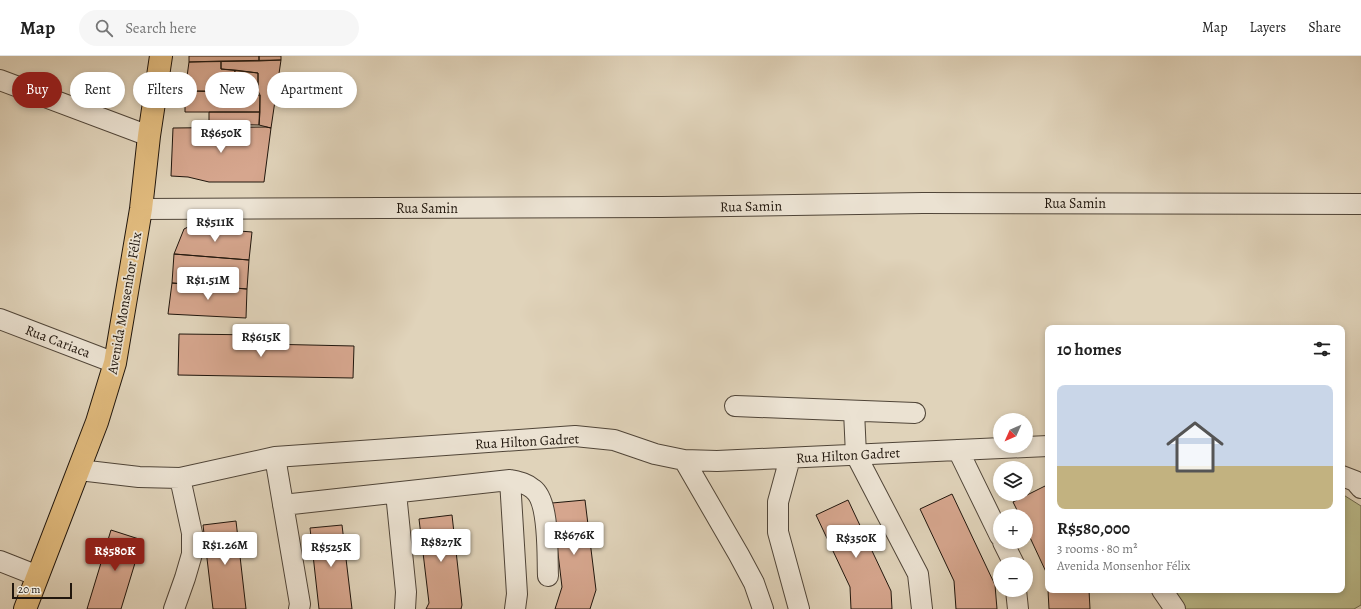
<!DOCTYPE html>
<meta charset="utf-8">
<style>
body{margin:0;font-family:Alegreya,serif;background:#f6f6f6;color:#222;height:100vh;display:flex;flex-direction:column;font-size:15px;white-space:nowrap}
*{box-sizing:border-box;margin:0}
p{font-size:13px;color:#767676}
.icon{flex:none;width:22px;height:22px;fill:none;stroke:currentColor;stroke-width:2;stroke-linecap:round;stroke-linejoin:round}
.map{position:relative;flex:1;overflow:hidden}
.panel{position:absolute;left:1045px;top:269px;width:300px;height:268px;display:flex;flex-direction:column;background:#fff;border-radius:8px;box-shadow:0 2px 6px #0003}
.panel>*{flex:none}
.banner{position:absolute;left:12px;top:16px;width:380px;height:36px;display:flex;gap:8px}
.needle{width:26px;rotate:225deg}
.controls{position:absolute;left:993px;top:357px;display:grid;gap:8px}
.controls a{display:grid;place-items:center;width:40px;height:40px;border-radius:50%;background:#fff;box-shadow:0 2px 6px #0003;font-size:20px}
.scale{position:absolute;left:12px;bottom:10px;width:60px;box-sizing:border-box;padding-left:4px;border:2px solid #20160d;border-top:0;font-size:11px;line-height:14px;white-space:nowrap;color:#20160d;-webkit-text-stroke:3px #ebe2d2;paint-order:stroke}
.price{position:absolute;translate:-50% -34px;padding:0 9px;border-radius:4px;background:#fff;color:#222;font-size:13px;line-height:26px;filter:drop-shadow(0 1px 2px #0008)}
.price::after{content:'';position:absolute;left:50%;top:24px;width:12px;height:9px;margin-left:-6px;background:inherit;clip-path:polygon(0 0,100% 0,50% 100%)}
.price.selected{background:#8f2418;color:#fff}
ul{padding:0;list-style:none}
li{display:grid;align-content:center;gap:8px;height:212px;padding:0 12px}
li+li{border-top:1px solid #e0e0e0}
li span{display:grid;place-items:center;height:124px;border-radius:8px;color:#555}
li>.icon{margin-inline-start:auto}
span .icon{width:72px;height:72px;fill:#fffc;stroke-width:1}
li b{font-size:17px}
h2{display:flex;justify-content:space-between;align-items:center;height:48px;padding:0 12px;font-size:17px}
.tag{padding:0 14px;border-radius:18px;background:#fff;box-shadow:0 2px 6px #0003;font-size:14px;line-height:36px}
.tag.selected{background:#8f2418;color:#fff}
header{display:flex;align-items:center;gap:24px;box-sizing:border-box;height:56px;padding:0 20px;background:#fff;border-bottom:1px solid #e0e0e0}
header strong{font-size:19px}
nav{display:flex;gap:22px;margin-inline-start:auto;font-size:14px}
.search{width:280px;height:36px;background:#f6f6f6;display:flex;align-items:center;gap:10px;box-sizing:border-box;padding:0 14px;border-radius:22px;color:#767676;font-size:15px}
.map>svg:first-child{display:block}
.green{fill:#baba8a;stroke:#6d684c}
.building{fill:#d6a68e;stroke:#20160d}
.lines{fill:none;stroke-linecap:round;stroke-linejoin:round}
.minor-casing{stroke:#504538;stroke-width:22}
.major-casing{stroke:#20160d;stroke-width:24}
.minor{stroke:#ebe2d2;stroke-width:20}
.major{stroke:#e0ba7d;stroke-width:22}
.labels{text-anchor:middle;stroke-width:3.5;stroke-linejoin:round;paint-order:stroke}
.street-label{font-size:14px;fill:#20160d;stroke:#ebe2d2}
</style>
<header>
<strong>Map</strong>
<div class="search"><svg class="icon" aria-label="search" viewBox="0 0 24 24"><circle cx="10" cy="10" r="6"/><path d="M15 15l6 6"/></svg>Search here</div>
<nav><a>Map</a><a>Layers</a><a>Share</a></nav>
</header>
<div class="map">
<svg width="1361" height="553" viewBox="0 0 1361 553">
<rect width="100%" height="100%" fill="#e0d3ba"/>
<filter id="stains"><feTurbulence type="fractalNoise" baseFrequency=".005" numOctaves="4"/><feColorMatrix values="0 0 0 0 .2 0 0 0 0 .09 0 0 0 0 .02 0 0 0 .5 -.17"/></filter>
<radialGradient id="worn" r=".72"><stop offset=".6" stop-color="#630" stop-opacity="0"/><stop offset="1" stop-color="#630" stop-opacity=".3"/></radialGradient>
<path class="green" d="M1342 438 1361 450V549L1354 553H1184L1171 534H1342Z"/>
<path class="building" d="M189 0H259V5L189 6Z
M259 0H281V4L259 5Z
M281 4 271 72 259 69 260 39 258 35V17L221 13V5Z
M221 5V13L235 14 233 36 185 35 189 6Z
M235 14 258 17V35L233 36Z
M185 35H212V40L260 39V56H185Z
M209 56H260L259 69 209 68Z
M266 71 271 72 264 126H209L188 121 171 120 173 72Z
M188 171 252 176 249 204 174 198 184 173Z
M174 198 249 204 247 233 172 227Z
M172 227 247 233 246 262 168 258Z
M179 278 264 279V288L354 290 353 322 178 319Z
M1045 430 1048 436V529L1047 518 1026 473V460H1020L1013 446Z
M952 438 995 529 997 553H956L954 525 920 453Z
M585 444 596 534 590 553H555L562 531 552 447Z
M848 444 891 535 892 553H851L850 531 816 459Z
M452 459 462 549 461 553H426L429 547 419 463Z
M236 465 246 553H213L203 469Z
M342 469 352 553H319L310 472Z
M111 474 142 484 121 553H87Z
M1048 534H1089L1090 553H1049Z"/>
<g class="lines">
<g class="minor-casing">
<path id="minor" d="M0 24 149 80
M141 153 662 151 923 147 1361 148
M0 263 115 307
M735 350 915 357
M854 355 856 399 918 518 922 553
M958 394 1000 480
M275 401 300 548 299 553
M790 402 778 446V476L799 553
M684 404 739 499 754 527 763 553
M79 414 139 421 180 422 275 401 575 380 614 384 655 398 684 404 717 405 1048 390
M1342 420 1355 425 1361 432
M510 424 517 538 515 553
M396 437 406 536 405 553
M283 449 510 424C519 426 526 427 533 433 550 445 547 500 548 520
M1003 486 1014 508
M0 505 38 520
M1016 534 1018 553
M1162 534 1175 553
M174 553 185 522 192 498V477L180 422"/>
</g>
<g class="major-casing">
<path id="major" d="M25 553 97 366 115 307 141 153 149 80 161 0"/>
</g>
<use href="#minor" class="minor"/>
<use href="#major" class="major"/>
</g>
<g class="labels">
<g class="street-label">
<text x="1075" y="152">Rua Samin</text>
<text transform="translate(751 150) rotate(-1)" y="5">Rua Samin</text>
<text x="427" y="157">Rua Samin</text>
<text transform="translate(124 247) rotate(-80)" y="5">Avenida Monsenhor Félix</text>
<text transform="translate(58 285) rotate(21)" y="5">Rua Cariaca</text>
<text transform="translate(527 385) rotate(-3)" y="5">Rua Hilton Gadret</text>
<text transform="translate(848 399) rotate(-3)" y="5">Rua Hilton Gadret</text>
</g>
</g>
<rect width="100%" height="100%" filter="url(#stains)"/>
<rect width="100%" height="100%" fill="url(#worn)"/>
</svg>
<div class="controls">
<a><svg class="needle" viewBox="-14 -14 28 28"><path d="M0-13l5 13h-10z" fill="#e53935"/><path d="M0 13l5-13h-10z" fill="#767676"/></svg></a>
<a><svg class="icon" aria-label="layers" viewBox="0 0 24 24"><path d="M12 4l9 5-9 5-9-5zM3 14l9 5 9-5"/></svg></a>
<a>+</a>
<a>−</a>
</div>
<div class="scale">20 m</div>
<b class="price" style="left:221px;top:98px">R$650K</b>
<b class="price" style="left:215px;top:187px">R$511K</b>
<b class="price" style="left:208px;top:245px">R$1.51M</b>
<b class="price" style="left:261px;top:302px">R$615K</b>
<b class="price" style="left:574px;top:500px">R$676K</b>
<b class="price" style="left:856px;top:503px">R$350K</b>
<b class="price" style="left:441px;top:507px">R$827K</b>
<b class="price" style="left:225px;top:510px">R$1.26M</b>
<b class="price" style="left:331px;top:512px">R$525K</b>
<b class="price selected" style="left:115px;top:516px">R$580K</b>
<div class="banner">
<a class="tag selected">Buy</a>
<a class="tag">Rent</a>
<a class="tag">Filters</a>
<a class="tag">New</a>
<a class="tag">Apartment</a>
</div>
<section class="panel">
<h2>10 homes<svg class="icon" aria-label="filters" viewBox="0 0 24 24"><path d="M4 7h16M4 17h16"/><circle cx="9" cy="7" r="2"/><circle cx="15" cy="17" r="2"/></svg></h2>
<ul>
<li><span style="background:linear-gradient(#c9d6e8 65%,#c2b280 0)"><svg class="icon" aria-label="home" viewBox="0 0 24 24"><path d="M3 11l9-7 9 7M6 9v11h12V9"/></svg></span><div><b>R$580,000</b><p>3 rooms · 80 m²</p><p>Avenida Monsenhor Félix</p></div></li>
</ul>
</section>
</div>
